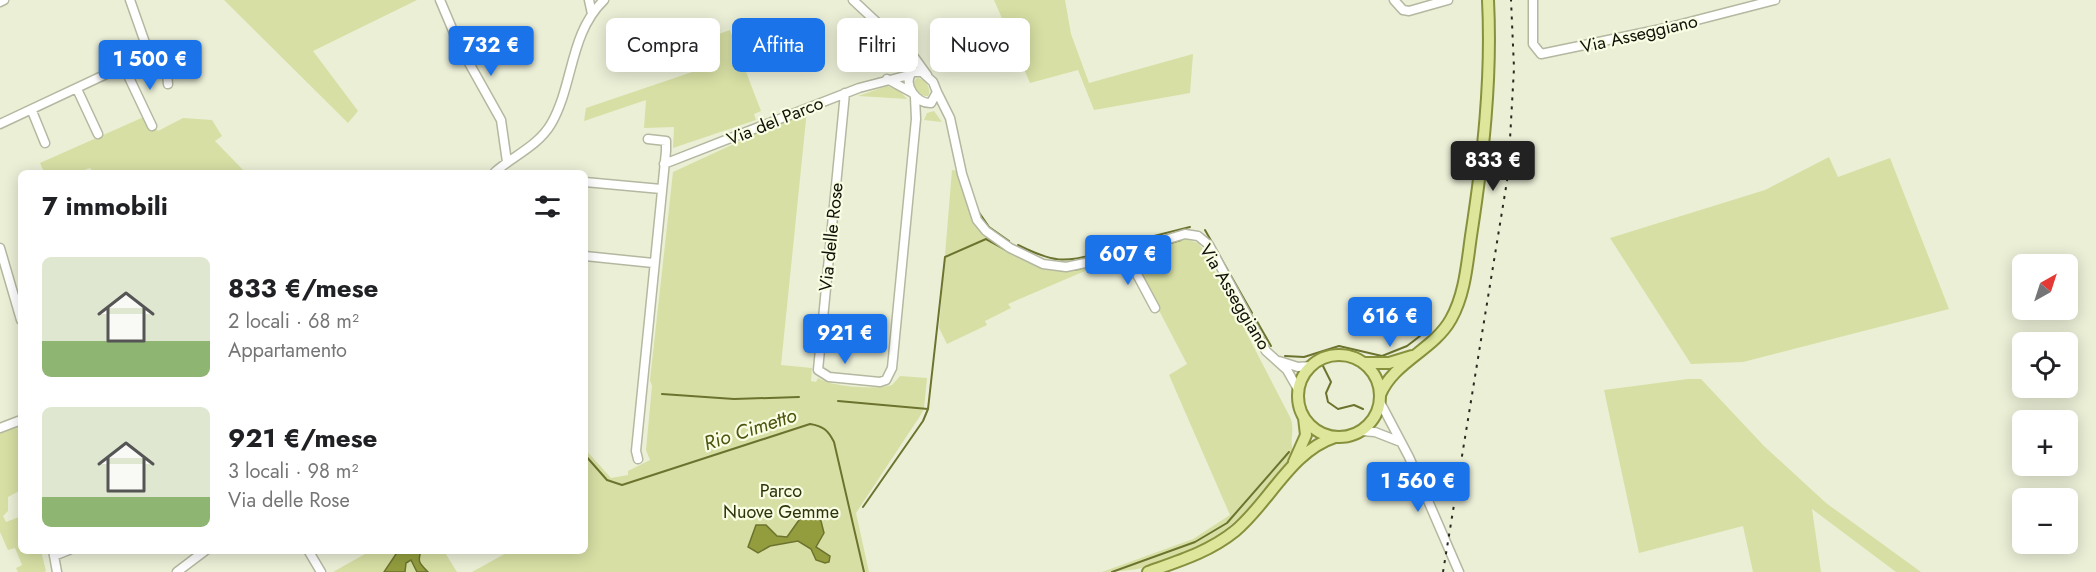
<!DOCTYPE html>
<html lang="it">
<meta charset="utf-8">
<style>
body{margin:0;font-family:Jost,sans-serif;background:#f6f6f6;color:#202124;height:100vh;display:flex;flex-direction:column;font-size:22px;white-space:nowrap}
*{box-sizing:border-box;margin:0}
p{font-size:20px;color:#757577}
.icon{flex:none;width:33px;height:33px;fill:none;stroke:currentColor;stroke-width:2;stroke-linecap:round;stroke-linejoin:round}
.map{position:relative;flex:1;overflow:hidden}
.sheet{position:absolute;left:18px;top:170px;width:570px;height:384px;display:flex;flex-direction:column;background:#fff;border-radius:9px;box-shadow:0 3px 15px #0003}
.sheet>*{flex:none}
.banner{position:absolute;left:606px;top:18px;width:570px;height:54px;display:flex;gap:12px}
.needle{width:39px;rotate:39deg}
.tools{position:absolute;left:2012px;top:254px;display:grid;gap:12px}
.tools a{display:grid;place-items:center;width:66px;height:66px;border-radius:9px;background:#fff;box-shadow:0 3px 15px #0003;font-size:30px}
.price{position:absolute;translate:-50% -51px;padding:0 14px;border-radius:6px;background:#1a73e8;color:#fff;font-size:20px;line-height:39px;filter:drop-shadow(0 2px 3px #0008)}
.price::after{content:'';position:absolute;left:50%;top:36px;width:18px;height:14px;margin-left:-9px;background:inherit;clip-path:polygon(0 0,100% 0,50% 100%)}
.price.current{background:#222;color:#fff}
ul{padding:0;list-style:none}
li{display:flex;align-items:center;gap:18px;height:150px;padding:0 24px}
li span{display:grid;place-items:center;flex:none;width:168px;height:120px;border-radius:9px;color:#555}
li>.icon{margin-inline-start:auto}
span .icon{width:72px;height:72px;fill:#fffc;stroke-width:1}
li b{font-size:26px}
h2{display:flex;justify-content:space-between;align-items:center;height:72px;padding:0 24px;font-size:26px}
.pill{padding:0 21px;border-radius:9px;background:#fff;box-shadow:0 3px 15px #0003;font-size:21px;line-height:54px}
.pill.current{background:#1a73e8;color:#fff}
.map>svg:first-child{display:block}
.green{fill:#d7dfa4}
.water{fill:#939d3e;stroke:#6c732e;stroke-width:1.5}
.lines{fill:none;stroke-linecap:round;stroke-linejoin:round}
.stream{stroke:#6c732e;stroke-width:2}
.minor-casing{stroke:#b4b8a0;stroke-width:11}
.major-casing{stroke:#87903c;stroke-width:14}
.minor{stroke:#fff;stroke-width:8}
.major{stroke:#dde69b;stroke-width:10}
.rail{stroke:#282a20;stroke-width:2;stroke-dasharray:3 6;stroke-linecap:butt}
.labels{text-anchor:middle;stroke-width:4.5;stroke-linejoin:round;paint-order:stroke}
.street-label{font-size:18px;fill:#101109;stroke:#f8fde3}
.park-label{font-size:18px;fill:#2f330a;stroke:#f8fde3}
.water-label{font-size:20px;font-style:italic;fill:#4e540d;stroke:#f8fde3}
</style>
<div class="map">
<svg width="2096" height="572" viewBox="0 0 2096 572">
<rect width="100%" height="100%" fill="#ebefd6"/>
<path class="green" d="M224 0H417L313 51 358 111 348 123Z
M994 0H1065L1071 34 1089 83 1193 54 1190 93 1094 110 1078 70 1030 83Z
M730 30 761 111 754 114 756 120 673 148 674 127 644 128 646 100 584 121 586 108 707 67 696 42Z
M917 78C926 79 932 89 928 96 919 97 916 89 914 82Z
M887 86 900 91 907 99 858 96Z
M807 110 781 365 812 368 811 381 816 382 818 378C832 387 875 390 892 385L900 376 927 378 924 409 920 416 856 513 869 572H472L510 551 585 550V449L611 478 628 475V471L650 460 646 450 652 386 650 380 673 172Z
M934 111 942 122 924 120 927 113Z
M146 116 158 131 183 118 212 120 222 136 215 141 245 172H93L90 168 79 172H44L40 163Z
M1829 157 1838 177 1890 158 1949 309 1743 362 1691 364 1610 238 1765 190Z
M952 170 958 171 973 213 994 235 1055 266 1099 265 1008 304 1011 308 985 321 987 325 947 344 939 328Z
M1186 239 1198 243 1203 249 1290 417C1296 430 1288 441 1294 453 1250 521 1186 572 1102 572L1193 539 1230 515 1169 375 1187 364 1130 255Z
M1688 379H1701L1764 446 1826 503 1921 572H1896L1812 509 1821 572H1753L1743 526 1639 553 1604 390Z
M21 425V490L8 497V511L3 516 6 522 19 517 21 550 41 551 46 571 44 572H18L16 568 22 565 15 548 8 550 0 532V433Z
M372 550 444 551 457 572H333Z"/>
<path class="water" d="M811 511 820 517 824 533 816 547 830 556 829 562 825 563 816 560 811 549 798 541 770 546 758 553 748 547 756 525H766L777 536 787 537 804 513Z
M398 551H421C417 562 420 564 428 572H417L411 560 406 563 405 572H384Z"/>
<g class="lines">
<path class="stream" d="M978 211 989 227 1009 241
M1205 230 1252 313
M1154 236 1190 227
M1018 245C1052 262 1065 264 1102 252
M1109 250 1145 239
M1144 251 1181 240
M1047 268 1065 271
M1070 270 1080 269
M1255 318 1271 346
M1285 356 1304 357 1339 346 1382 356 1407 346 1420 336
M1322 364 1331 382 1326 393 1328 402 1338 409 1354 405 1363 409
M662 394 734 399 799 397
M838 401 928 409
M585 455 607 480 622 485 810 424C823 426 828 430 834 442L864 572
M863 507 923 421 928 409 945 257 986 239 1006 250
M1112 572 1195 542 1227 523 1289 452"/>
<g class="minor-casing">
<path id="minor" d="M440 0 459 45 501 120 507 162
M589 0 592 14
M853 0 914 57 927 75
M1394 0 1403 10 1409 11 1448 0
M1533 0V44L1541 54 1666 28 1775 0
M0 2 4 0
M149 54 167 74 168 84
M124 67 152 126
M912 72H922L933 82 937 92 931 103C917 104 902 85 912 72Z
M887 79 911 92
M77 89 98 134
M937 92 950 118 962 174 977 220 986 231 1010 248 1043 264 1066 267 1095 261 1185 234 1198 236 1209 245 1266 351 1287 370 1299 391
M845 93 818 370 829 377 880 382 886 380 892 368 916 119 915 97
M32 111 45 143
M0 124 149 54 130 0
M664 164 859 88 909 75
M495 172C513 156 538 146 551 124 574 84 569 34 604 0
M585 182 661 189
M0 248 21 320
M1125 252 1155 308
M585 256 653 263
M1279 361 1298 367 1311 366
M1380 402 1409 457 1459 572
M0 428 21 420
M1361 431 1375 432 1398 441
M638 459 636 451 666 151V141L648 139
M53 550 57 572
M308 550 321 572
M54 556 69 550
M177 572 206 550"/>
</g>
<g class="major-casing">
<path id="major" d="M1298 396a41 41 0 1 1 82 0a41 41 0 1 1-82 0Z
M1363 363H1389L1412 356
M1380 395C1393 362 1434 350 1451 319 1465 294 1467 264 1471 236 1483 158 1492 79 1488 0
M1294 462 1306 435 1304 418
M1148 572C1179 561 1209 552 1235 531 1269 503 1291 451 1335 437"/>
</g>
<use href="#minor" class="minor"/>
<use href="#major" class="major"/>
<path class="rail" d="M1443 572 1508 175 1514 68 1511 0"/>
</g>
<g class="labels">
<g class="street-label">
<text transform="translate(1639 34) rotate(-13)" y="6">Via Asseggiano</text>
<text transform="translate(775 121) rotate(-22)" y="6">Via del Parco</text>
<text transform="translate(831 237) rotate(-84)" y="6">Via delle Rose</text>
<text transform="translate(1235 297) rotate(59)" y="6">Via Asseggiano</text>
</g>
<g class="park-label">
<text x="781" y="497">Parco<tspan x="781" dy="21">Nuove Gemme</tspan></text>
</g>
<g class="water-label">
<text transform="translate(750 429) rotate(-18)" y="7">Rio Cimetto</text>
</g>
</g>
</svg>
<div class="tools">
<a><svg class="needle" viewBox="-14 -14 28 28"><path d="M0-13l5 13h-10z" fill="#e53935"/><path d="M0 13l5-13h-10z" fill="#757577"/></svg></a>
<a><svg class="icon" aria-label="locate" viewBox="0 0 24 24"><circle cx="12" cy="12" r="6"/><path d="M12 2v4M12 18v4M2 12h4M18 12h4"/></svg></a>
<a>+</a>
<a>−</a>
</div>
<b class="price" style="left:491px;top:77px">732 €</b>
<b class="price" style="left:150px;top:91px">1 500 €</b>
<b class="price current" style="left:1493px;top:192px">833 €</b>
<b class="price" style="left:1128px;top:286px">607 €</b>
<b class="price" style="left:1390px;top:348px">616 €</b>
<b class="price" style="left:845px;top:365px">921 €</b>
<b class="price" style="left:1418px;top:513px">1 560 €</b>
<div class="banner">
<a class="pill">Compra</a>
<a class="pill current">Affitta</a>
<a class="pill">Filtri</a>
<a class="pill">Nuovo</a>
</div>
<section class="sheet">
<h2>7 immobili<svg class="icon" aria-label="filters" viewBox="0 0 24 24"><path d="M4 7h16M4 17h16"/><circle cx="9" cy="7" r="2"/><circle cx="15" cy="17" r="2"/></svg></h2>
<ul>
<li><span style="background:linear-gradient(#dfe7d0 70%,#8fb573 0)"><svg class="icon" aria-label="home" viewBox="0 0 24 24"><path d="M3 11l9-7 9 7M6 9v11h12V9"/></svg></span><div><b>833 €/mese</b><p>2 locali · 68 m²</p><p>Appartamento</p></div></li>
<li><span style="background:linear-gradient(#dfe7d0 75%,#8fb573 0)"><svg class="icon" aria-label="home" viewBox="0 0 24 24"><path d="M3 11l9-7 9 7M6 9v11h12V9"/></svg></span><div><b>921 €/mese</b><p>3 locali · 98 m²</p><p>Via delle Rose</p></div></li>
</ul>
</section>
</div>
